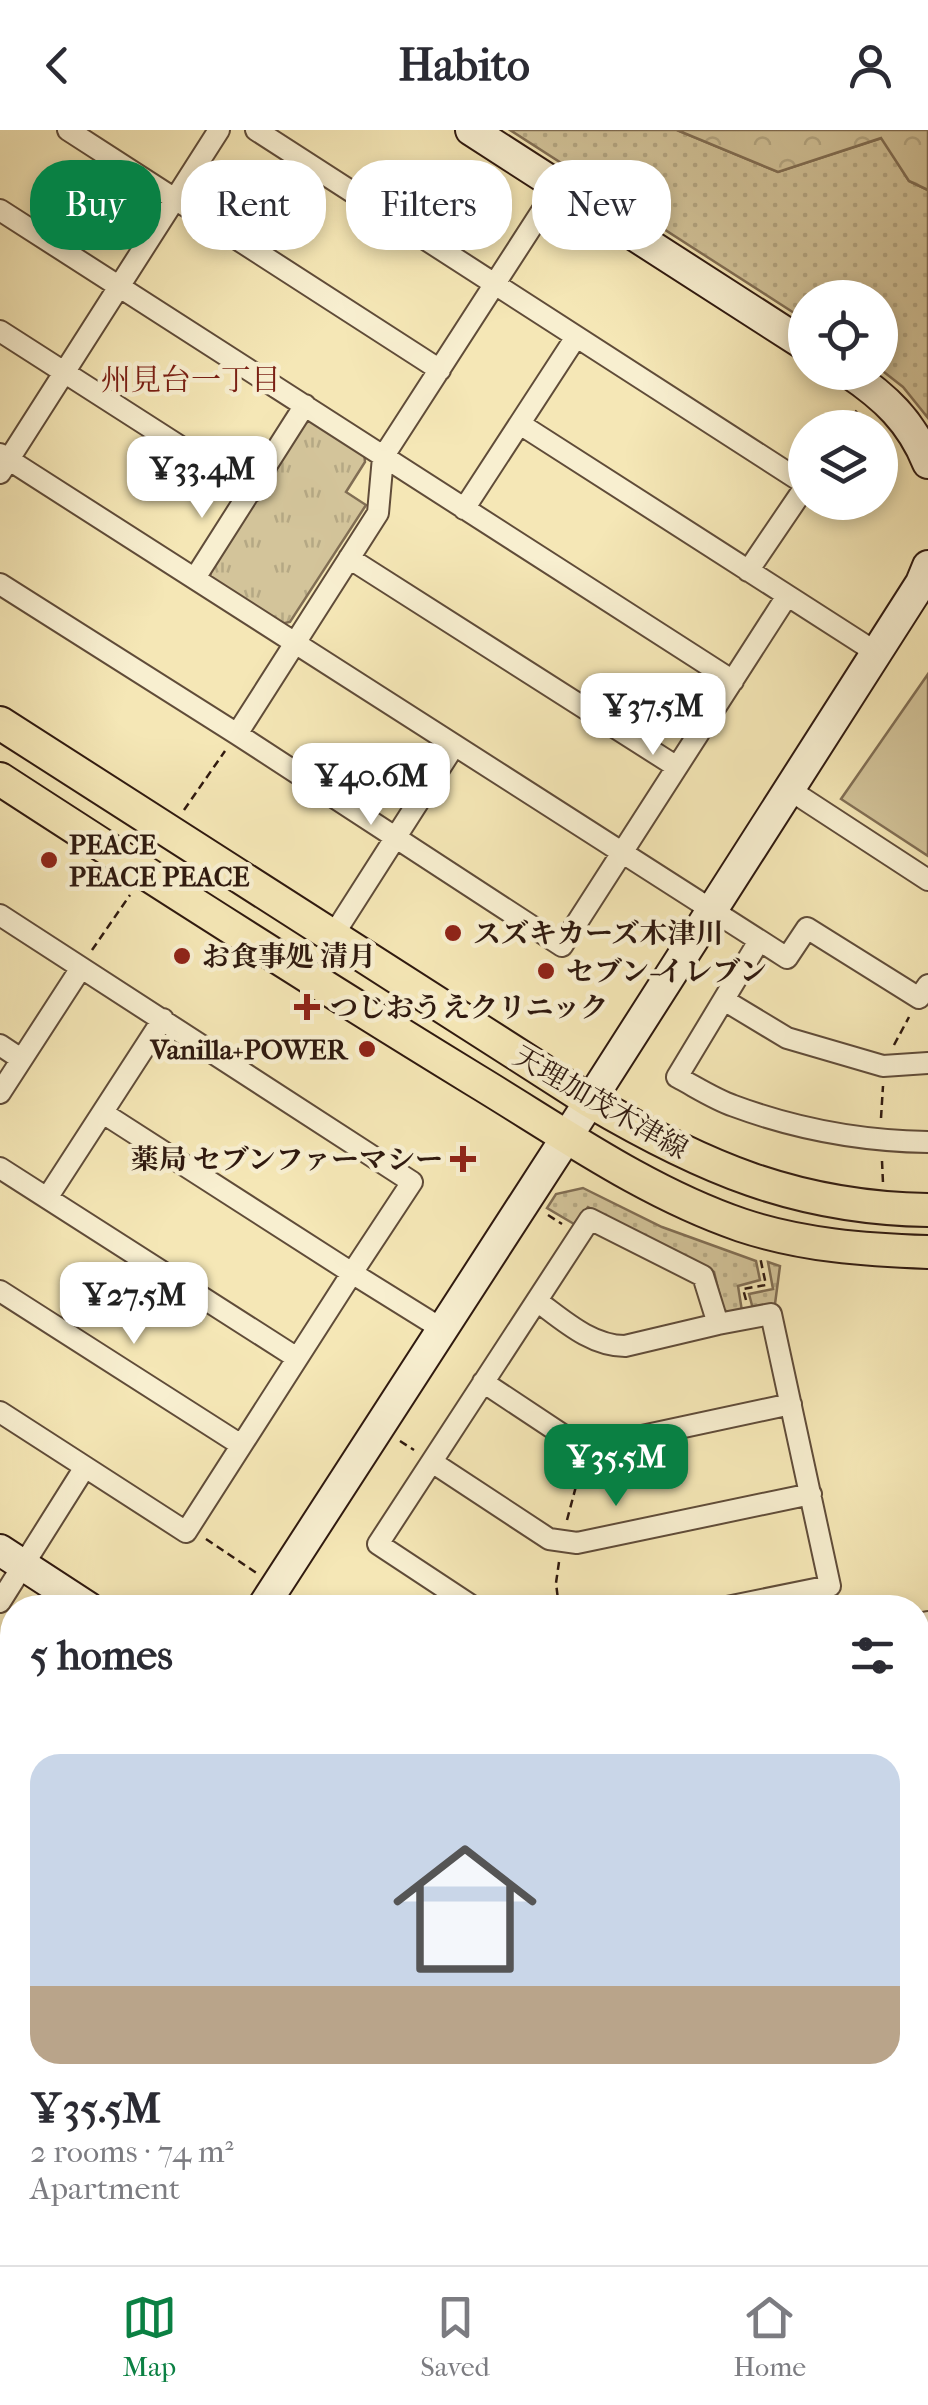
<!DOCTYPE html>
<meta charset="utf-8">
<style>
body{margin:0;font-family:"IM FELL French Canon","Noto Serif JP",serif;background:#f7f7f7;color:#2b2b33;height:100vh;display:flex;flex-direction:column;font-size:38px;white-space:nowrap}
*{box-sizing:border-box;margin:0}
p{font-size:32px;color:#7c7c81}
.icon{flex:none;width:55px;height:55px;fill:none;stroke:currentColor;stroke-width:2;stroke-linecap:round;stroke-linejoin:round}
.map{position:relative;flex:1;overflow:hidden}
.sheet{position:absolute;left:0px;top:1465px;width:930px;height:670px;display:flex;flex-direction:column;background:#fff;border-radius:40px 40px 0 0;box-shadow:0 5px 15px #0003}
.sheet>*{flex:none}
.top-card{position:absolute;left:30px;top:30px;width:870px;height:90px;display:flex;gap:20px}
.controls{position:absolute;left:788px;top:150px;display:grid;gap:20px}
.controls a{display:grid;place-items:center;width:110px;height:110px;border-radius:50%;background:#fff;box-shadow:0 5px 15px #0003;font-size:50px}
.price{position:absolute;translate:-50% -85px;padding:0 22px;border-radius:20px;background:#fff;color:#222;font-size:32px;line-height:65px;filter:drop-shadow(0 2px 5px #0008)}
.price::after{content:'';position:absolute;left:50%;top:60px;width:30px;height:22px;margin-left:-15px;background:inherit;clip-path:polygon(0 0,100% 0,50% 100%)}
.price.on{background:#0b8043;color:#fff}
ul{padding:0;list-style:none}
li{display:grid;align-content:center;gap:20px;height:530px;padding:0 30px}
li span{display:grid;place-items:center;height:310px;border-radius:30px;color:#555}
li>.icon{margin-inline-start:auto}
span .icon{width:180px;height:180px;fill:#fffc;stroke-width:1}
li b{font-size:42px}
h2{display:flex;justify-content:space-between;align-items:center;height:120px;padding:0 30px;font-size:42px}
.pill{padding:0 35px;border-radius:40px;background:#fff;box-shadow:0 5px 15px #0003;font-size:35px;line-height:90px}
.pill.on{background:#0b8043;color:#fff}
header{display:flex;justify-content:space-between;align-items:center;height:130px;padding:0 30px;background:#fff;font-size:45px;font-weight:800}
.tab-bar{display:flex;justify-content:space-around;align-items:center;height:140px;border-top:2px solid #e1e1e2;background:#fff;font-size:28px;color:#7c7c81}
.tab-bar a{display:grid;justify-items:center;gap:5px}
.tab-bar .on{color:#0b8043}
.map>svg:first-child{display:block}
.grass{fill:url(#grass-dots);stroke:#816e54;stroke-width:2.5}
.forest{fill:url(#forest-crowns);stroke:#816e54;stroke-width:2.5}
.park{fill:url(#park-tufts);stroke:#816e54;stroke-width:2.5}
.pitch{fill:#d3c49a;stroke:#816e54;stroke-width:2.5}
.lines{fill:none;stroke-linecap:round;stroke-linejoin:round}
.street-casing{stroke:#604c39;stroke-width:24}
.secondary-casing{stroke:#2f190f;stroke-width:34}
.primary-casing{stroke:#2f190f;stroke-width:36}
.path{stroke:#2f190f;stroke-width:2.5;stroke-dasharray:8 5;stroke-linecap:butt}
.street{stroke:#f8efd0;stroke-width:20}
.secondary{stroke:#f8efd0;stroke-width:30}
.primary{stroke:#f5e7b6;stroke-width:32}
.poi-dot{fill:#8f2418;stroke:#f8efd0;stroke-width:4}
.labels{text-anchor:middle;stroke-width:9;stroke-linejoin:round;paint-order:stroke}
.poi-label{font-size:28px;font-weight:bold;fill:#2f190f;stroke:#f8efd0;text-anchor:start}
.street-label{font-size:28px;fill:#2f190f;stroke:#f8efd0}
.neighbourhood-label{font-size:30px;fill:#7a1f14;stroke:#f8efd0}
</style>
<header><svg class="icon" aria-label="back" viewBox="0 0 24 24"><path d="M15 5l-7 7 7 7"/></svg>Habito<svg class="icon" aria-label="person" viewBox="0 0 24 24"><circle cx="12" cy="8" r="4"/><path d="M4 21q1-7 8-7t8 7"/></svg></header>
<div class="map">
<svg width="928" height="2135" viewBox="0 0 928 2135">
<defs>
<pattern id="grass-dots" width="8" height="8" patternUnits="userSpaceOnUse" patternTransform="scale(2.5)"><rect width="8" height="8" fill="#d3c49a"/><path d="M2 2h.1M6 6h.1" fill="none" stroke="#b5a884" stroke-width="1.8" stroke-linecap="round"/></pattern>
<pattern id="forest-crowns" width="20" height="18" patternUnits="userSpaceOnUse" patternTransform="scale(2.5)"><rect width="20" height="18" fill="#d3c49a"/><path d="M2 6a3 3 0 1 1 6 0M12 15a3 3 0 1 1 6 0" fill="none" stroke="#b5a884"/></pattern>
<pattern id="park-tufts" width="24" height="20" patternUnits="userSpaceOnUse" patternTransform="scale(2.5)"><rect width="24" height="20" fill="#d3c49a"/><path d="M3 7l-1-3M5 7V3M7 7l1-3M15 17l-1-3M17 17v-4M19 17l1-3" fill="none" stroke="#b5a884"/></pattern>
</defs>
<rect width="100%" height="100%" fill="#f5e7b6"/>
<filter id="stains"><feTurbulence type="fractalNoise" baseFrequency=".002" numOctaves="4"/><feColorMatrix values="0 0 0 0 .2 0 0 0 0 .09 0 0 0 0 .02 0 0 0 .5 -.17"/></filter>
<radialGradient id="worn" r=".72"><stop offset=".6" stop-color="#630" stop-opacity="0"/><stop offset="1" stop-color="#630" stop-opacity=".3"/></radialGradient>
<path class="grass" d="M510 0H677L778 42 882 8 909 51 928 60V288L903 257 880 239V168H805V190Z
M583 1058 662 1097 756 1131 760 1150 738 1156 742 1181 731 1184 723 1179 714 1142 667 1121 588 1077 574 1094 547 1078 556 1064Z
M768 1132 780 1136 775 1174 753 1179 749 1164 773 1159Z
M928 1844V1935L918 1929V1846Z
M0 1943 12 1956V2001L0 1988Z"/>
<path class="forest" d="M677 0H928V60L909 51 881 8 778 42Z
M918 1929 928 1935V2135H0V1988L12 2001V2122H918Z"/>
<path class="park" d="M314 290 364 322 365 332 346 362 366 375 290 492 280 494 212 450 209 440 304 293Z"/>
<path class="pitch" d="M928 544V726L841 669Z"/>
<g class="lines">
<g class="street-casing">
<path id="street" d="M68 0 440 240
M256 0 805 354
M0 80 733 551
M0 201 251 362
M520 294 877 523
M0 324 787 828 807 798 919 868 928 855
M0 343 219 0
M464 379 576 207
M349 428 677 637
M748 441 805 357
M195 448 305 275
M0 454 237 604 562 816 787 466
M237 604 378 383 383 327 558 56
M790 660 928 750
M0 785 412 1052 352 1143 442 1199
M332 807 454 616
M759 811 677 947C696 957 714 969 734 976 796 999 862 1011 928 1012
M724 870 787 908 883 936 928 933
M0 915 21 929
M0 963 81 838
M0 1038 297 1228
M47 1068 163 889
M0 1161 241 1315
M537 1171C563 1190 591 1216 625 1216L718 1194
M483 1252 572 1311 600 1315 791 1274
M0 1282 186 1402 352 1143 103 983
M432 1332 549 1409 577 1413 811 1364
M0 1472 85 1337
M475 1478 378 1414 590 1089 703 1146 718 1194 771 1184 830 1456 722 1478
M918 1494 928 1492
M0 1559 12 1567
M918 1559 928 1556
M918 1651 928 1649
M0 1680 12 1688
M918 1743 928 1741
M0 1803 12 1811
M918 1840 928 1838
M0 1882 12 1863
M0 1927 12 1941"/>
</g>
<g class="secondary-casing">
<path id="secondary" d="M471 0 805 215
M848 242C885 267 911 291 928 333
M0 1420 89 1478
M262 1478 590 971 921 453 928 436"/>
</g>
<g class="primary-casing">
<path id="primary" d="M0 593 590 971C702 1037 796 1078 928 1080
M0 649C157 751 315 852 475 950 561 1002 645 1062 741 1095 801 1115 865 1120 928 1122"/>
</g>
<path class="path" d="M845 298 857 280
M184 680 225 621
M92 820 130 765
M894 915 909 887
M881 988 883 956
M882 1031 883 1053
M548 1085 562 1094
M746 1170 743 1159 766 1155 760 1127
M400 1311 414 1320
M567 1390 583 1330
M206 1409 258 1444
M559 1432 556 1453 559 1478"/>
<use href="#street" class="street"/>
<use href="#secondary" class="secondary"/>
<use href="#primary" class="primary"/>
</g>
<g class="poi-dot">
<circle cx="49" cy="730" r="10"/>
<circle cx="453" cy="803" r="10"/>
<circle cx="182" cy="826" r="10"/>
<circle cx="546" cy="841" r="10"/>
<path d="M302 862h10v10h10v10h-10v10h-10v-10h-10v-10h10z"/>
<circle cx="367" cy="919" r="10"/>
<path d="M458 1014h10v10h10v10h-10v10h-10v-10h-10v-10h10z"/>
</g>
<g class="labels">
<g class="poi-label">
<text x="69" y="724">PEACE<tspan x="69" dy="32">PEACE PEACE</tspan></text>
<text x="473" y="813">スズキカーズ木津川</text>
<text x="202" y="836">お食事処 清月</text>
<text x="566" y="851">セブン-イレブン</text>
<text x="330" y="887">つじおうえクリニック</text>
<text x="347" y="929" text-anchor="end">Vanilla+POWER</text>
<text x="443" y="1039" text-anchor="end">薬局 セブンファーマシー</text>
</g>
<g class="street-label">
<text transform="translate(601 972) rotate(30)" y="10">天理加茂木津線</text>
</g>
<g class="neighbourhood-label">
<text x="191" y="260">州見台一丁目</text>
</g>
</g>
<rect width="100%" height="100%" filter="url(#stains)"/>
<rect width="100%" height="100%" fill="url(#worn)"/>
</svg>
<div class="controls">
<a><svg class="icon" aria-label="locate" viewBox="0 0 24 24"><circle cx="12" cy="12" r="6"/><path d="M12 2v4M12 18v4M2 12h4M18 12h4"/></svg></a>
<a><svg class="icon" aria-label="layers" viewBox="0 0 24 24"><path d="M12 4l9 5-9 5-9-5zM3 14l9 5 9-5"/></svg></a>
</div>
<b class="price" style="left:202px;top:391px">¥33.4M</b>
<b class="price" style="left:653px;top:628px">¥37.5M</b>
<b class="price" style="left:371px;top:698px">¥40.6M</b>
<b class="price" style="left:134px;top:1217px">¥27.5M</b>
<b class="price on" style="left:616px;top:1379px">¥35.5M</b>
<div class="top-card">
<a class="pill on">Buy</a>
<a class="pill">Rent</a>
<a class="pill">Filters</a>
<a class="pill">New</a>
</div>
<section class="sheet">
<h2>5 homes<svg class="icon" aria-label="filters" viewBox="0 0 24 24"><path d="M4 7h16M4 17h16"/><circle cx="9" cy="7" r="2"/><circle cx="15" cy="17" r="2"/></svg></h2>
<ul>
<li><span style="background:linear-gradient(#c9d6e8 75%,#b9a48a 0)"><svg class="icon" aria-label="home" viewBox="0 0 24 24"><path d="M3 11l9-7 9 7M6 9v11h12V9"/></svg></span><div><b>¥35.5M</b><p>2 rooms · 74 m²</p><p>Apartment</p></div></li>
</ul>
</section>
</div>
<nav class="tab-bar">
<a class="on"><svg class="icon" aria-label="map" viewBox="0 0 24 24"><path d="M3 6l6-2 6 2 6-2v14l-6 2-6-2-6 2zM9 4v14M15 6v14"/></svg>Map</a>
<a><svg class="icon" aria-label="saved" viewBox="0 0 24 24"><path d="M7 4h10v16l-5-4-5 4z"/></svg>Saved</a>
<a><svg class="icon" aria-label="home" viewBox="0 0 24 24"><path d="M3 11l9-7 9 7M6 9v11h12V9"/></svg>Home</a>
</nav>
